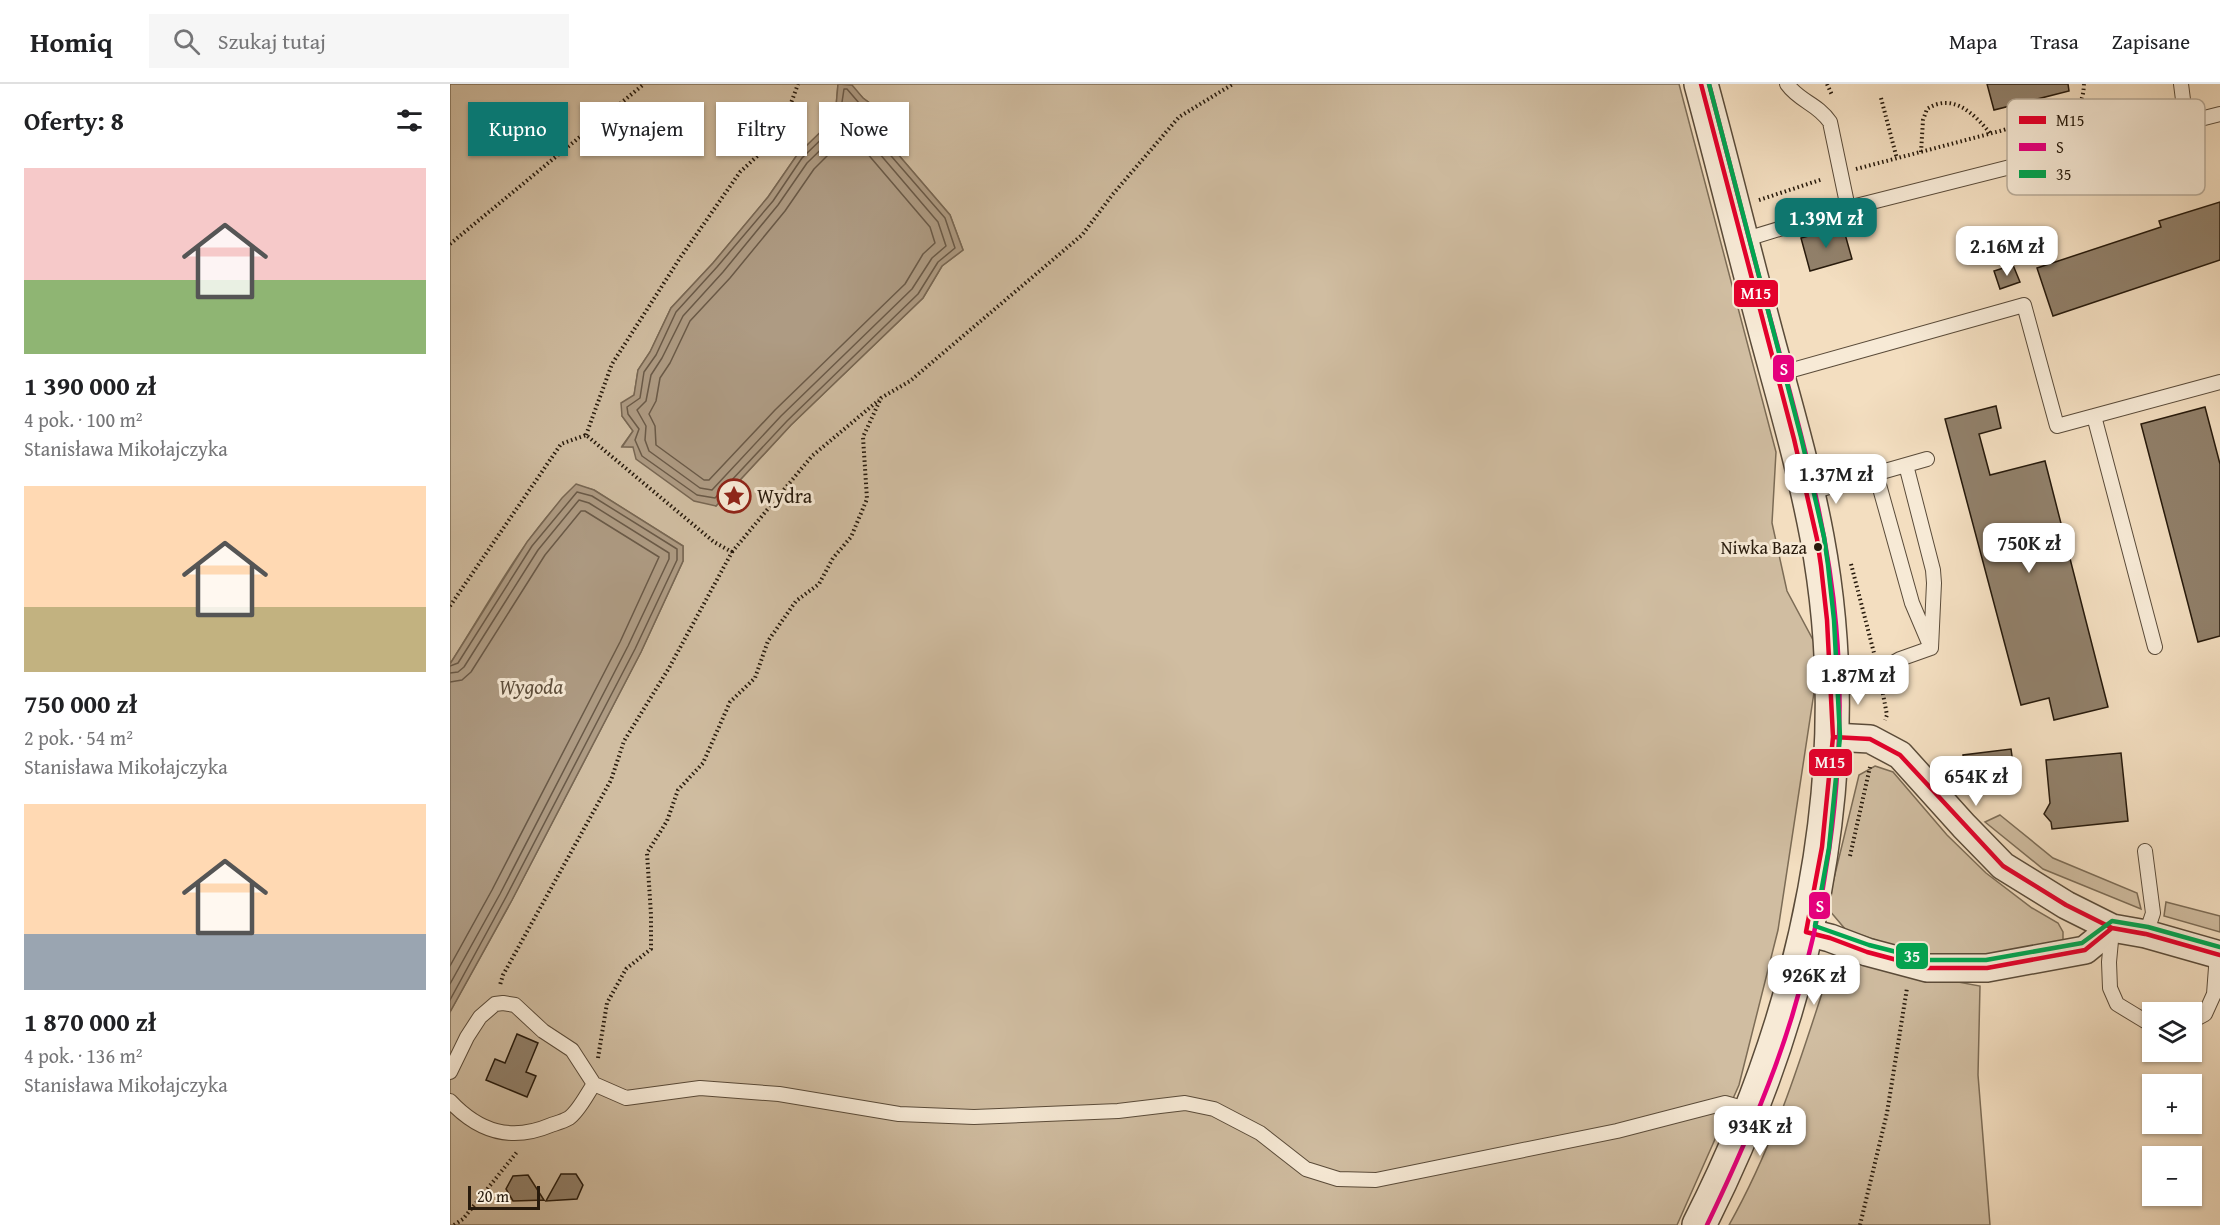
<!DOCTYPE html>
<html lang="pl">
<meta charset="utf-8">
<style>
body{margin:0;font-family:"Gentium Book Plus",serif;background:#f6f6f6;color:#202124;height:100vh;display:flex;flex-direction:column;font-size:22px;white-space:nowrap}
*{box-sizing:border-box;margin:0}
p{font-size:20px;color:#757577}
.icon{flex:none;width:33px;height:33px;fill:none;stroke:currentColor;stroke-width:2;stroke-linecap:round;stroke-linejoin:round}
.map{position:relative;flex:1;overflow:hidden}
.drawer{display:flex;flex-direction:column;background:#fff;width:450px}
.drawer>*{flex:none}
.hud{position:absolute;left:18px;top:18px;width:570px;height:54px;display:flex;gap:12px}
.fabs{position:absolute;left:1692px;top:918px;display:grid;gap:12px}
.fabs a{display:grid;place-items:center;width:60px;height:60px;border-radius:0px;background:#fff;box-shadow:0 2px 4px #0004;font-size:30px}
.scale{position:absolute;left:18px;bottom:15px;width:72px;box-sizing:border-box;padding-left:6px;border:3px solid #271a0c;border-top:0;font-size:16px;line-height:21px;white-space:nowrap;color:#271a0c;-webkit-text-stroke:4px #f7ead6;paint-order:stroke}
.price{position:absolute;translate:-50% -51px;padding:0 14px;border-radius:12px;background:#fff;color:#222;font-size:20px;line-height:39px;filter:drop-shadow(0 2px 3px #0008)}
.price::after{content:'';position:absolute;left:50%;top:36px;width:18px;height:14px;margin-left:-9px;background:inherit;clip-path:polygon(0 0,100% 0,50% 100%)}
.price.active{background:#0f766e;color:#fff}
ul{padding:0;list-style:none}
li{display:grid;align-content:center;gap:12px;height:318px;padding:0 24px}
li span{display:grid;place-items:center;height:186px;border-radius:0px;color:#555}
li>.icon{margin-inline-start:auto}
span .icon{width:108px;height:108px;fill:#fffc;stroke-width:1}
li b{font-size:26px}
h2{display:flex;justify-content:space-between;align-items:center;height:72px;padding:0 24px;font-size:26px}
.chip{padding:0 21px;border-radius:0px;background:#fff;box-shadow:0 2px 4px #0004;font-size:21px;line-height:54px}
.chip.active{background:#0f766e;color:#fff}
header{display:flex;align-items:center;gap:36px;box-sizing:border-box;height:84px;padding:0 30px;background:#fff;border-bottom:2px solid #e0e0e0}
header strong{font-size:28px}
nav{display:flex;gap:33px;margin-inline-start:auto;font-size:21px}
.search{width:420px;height:54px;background:#f6f6f6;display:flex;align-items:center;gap:15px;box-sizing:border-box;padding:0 21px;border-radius:0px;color:#757577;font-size:22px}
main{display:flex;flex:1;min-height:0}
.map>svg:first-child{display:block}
.green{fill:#d0bda1;stroke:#7c6c56;stroke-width:1.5}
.water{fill:#ae9b83;stroke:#786753;stroke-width:1.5}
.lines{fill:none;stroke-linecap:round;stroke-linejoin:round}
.shore{stroke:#6a5a48;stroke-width:1.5}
.building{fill:#91806a;stroke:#271a0c;stroke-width:1.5}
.service-casing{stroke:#5a4b39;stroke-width:16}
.minor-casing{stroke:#5a4b39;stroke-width:30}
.tertiary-casing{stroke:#5a4b39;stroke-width:36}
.path{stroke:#271a0c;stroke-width:4;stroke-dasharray:1.5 3;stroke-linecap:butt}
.service{stroke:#f7ead6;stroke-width:14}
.minor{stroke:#f7ead6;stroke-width:27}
.tertiary{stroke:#f7ead6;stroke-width:33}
.bus-1-casing{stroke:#f7ead6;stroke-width:9}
.bus-2-casing{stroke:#f7ead6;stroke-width:9}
.bus-3-casing{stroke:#f7ead6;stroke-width:9}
.bus-1{stroke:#e4002b;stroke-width:4.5}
.bus-2{stroke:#e5007d;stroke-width:4.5}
.bus-3{stroke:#00a651;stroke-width:4.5}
.bus-dot{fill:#271a0c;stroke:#f7ead6;stroke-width:2}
.labels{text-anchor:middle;stroke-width:6;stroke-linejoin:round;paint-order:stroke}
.bus-label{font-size:18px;fill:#271a0c;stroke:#f7ead6;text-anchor:end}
.poi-label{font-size:20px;fill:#271a0c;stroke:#f7ead6;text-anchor:start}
.water-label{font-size:21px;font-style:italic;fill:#5d4e3c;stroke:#f7ead6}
.key{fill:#f7ead6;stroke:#b9ac99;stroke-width:1.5}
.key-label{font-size:16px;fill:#271a0c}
.line-badge{stroke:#f7ead6;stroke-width:2}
.badge-label{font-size:16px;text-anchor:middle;font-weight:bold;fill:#fff}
</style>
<header>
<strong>Homiq</strong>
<div class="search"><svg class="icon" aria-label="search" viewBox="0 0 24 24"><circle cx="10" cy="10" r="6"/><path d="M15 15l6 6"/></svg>Szukaj tutaj</div>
<nav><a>Mapa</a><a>Trasa</a><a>Zapisane</a></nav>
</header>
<main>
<section class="drawer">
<h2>Oferty: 8<svg class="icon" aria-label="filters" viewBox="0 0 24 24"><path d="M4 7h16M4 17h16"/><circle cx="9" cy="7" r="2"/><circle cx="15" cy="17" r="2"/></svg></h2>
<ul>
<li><span style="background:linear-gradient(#f6c9c9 60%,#8fb573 0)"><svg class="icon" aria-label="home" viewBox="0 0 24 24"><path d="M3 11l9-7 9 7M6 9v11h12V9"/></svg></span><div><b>1 390 000 zł</b><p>4 pok. · 100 m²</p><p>Stanisława Mikołajczyka</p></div></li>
<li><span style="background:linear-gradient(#ffd9b3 65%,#c2b280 0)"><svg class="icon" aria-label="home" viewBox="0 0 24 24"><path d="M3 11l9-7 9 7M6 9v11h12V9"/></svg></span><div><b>750 000 zł</b><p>2 pok. · 54 m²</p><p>Stanisława Mikołajczyka</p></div></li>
<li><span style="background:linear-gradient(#ffd9b3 70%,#9aa5b1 0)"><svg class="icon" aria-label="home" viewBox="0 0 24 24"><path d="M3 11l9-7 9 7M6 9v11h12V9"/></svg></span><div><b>1 870 000 zł</b><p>4 pok. · 136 m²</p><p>Stanisława Mikołajczyka</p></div></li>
</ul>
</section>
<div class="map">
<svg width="1770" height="1141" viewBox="0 0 1770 1141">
<rect width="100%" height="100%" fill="#f3dec0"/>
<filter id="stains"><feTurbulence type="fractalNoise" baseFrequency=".00333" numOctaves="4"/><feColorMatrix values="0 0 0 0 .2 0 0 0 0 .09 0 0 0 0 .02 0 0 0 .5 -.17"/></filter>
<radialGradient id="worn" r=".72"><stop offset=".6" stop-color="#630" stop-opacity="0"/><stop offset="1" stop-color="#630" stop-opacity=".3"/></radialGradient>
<path class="green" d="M0 0H388L385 34 347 71 318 113 263 179 221 224 200 268 188 286 184 312 172 332 183 347 172 362 183 363 266 422 341 341 473 214 492 182 513 166 500 131 434 54 429 26 413 14 399 0H1229L1326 368 1322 439 1337 507 1370 569 1328 846 1289 1001 1227 1141H0V928L62 816 191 568 233 477V462L144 406 126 401C74 451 39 519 0 580Z
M1425 682 1443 688 1497 751 1536 789 1582 824 1608 839 1613 848V857L1608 864 1503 876 1476 873 1396 846 1379 826V815L1409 691Z
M1550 731 1603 774 1687 809 1691 825 1593 785 1535 738Z
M1716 818 1770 832V848L1714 832Z
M1383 875 1530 902 1528 991 1540 1141H1279C1326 1058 1354 965 1383 875Z"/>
<path class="water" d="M388 0 402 1 413 14 429 26 434 54 500 131 513 166 492 182 473 214 341 341 266 422 244 417 186 375 183 363H172L183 347 172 332 171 319 184 311 188 286 200 268 221 224 263 179 318 113 347 71 385 34Z
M126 400 144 406 233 462V477L191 568 62 816 0 928V580L77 458 112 414Z"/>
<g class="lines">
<path class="shore" d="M394 5H397L409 19 424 30 429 58 495 134 505 164 488 178 468 210 337 337 265 414 247 411 192 372 185 356 189 345 178 330 177 323 190 314 194 288 206 271 226 228 267 183 323 117 352 74 389 38Z
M401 24 417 34 423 62 488 138 496 162 482 174 462 205 331 332 262 406 250 404 199 367 195 356 196 342 187 326 196 317 201 291 212 274 233 232 273 188 328 121 357 79 395 42Z
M405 44 410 45 412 60 416 68 480 143 485 159 473 170 455 200 325 326 259 396H254L206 361 205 342 199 330 206 317 210 294 220 279 240 237 280 194 335 127 364 85Z
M0 582 8 579 82 462 127 408 142 412 227 465V476L185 565 56 813 0 916
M0 589 8 588 14 583 88 466 129 416 139 419 219 469V475L178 562 50 810 0 900
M0 598 12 596 21 588 95 471 131 427H135L209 473 170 558 42 806 0 882"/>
</g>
<path class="building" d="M1537 0H1618L1619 7 1544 26Z
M1770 118V176L1603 232 1587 184 1711 143 1709 137Z
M1393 143 1402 175 1360 187 1351 154Z
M1563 181 1570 198 1550 205 1544 187Z
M1546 322 1551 344 1529 350 1540 391 1595 377 1658 623 1604 636 1599 614 1571 621 1495 335Z
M1755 323 1770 380V552L1748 558 1691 340Z
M1561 665 1564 686 1515 692 1513 671Z
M1671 669 1678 737 1602 745 1601 738 1594 730 1600 719 1596 676Z
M67 950 88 959 76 988 86 992 77 1013 36 996 45 975 55 979Z
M111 1090H126L133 1101 127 1115 96 1117Z
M78 1091 94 1116 63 1117 56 1105 63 1092Z"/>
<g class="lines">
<g class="service-casing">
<path id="service" d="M1337 0C1350 18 1367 19 1380 38L1398 124
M1731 0 1736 39
M1293 156 1398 124 1770 30
M1328 290 1574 221 1607 342 1770 298
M1644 332 1705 563
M1456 381 1483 486 1484 499 1481 564
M1426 390 1462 519 1479 559
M1358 409 1477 375
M1381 591 1429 587 1450 575 1481 564
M1695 767 1703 829 1696 850
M1662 846 1659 878 1660 904 1667 920 1695 937 1702 938
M1742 937 1755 930 1764 910 1767 870
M0 988 17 953 30 933 45 920 53 919 65 921 93 947 122 966 144 1000 176 1014 250 1004 329 1010 449 1030 524 1033 668 1027 735 1019 764 1025 810 1049 856 1085 888 1095 926 1096 1167 1047 1275 1019 1300 1026
M0 1017C29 1048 61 1058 101 1041 107 1039 114 1037 119 1034 129 1027 137 1010 144 1000"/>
</g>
<g class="minor-casing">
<path id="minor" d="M1383 653 1420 655 1450 671 1514 742 1553 782 1616 821 1662 844 1696 850 1770 871
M1356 848 1380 854 1417 868 1477 884H1537L1635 866 1662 844"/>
</g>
<g class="tertiary-casing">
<path id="tertiary" d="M1249 1141C1356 931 1411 688 1367 453 1355 389 1337 326 1320 264 1296 176 1275 88 1251 0"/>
</g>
<path class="path" d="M1377 0 1382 11
M1431 14 1447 75
M1471 68 1473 36 1477 25C1503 8 1524 30 1540 49
M1406 85 1550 47 1618 26C1632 21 1633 14 1634 0
M1309 116 1373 95
M0 160 194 0
M136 351 162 280 230 174 290 88 329 52 348 0
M282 468 362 372 429 316
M1401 480 1424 569
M0 522 111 360 136 351 264 458 282 468 219 584 174 657 161 696 53 891 50 901
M1432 605 1437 631 1435 636
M1400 772 1420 683
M148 974 157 919 176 885 201 865V831L197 769 217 737 228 706 253 679 280 618 305 594 318 557 346 517 369 500 383 474 401 453 417 415 413 353 431 314 460 297 632 151 663 110 729 33 783 0
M4 1141 13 1135 67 1068
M1410 1141 1437 1029 1457 904"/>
<use href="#service" class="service"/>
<use href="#minor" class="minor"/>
<use href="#tertiary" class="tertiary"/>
<g class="bus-1-casing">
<path id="bus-1" d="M1251 0 1344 355 1367 455 1371 482 1377 536 1383 653 1372 763 1356 848
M1383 653 1420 655 1450 671 1553 782 1616 821 1662 844 1696 850 1770 871
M1356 848 1380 854 1417 868 1477 884H1537L1635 866 1662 844 1695 850"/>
</g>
<g class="bus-2-casing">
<path id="bus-2" d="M1257 1141C1282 1089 1305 1037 1325 983 1375 846 1399 687 1386 541 1378 442 1350 347 1325 252 1302 168 1281 84 1259 0"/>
</g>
<g class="bus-3-casing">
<path id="bus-3" d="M1259 0 1351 353 1374 453 1378 481 1384 536 1390 653 1379 764 1365 842 1419 861 1478 876H1536L1632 859 1662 837 1698 843 1770 863"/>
</g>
<use href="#bus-1" class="bus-1"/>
<use href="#bus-2" class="bus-2"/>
<use href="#bus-3" class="bus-3"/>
</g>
<defs>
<g id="sight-ring" transform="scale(1.725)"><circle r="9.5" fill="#f7ead6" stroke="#8f2418" stroke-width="1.5"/><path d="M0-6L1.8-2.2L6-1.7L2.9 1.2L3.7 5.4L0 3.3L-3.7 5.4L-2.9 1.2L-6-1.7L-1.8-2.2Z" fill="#8f2418"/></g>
</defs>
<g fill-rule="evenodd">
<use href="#sight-ring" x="284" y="412"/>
</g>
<circle class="bus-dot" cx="1368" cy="463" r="5"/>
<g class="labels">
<g class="bus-label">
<text x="1357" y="470">Niwka Baza</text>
</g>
<g class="poi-label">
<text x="307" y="419">Wydra</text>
</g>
<g class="water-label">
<text x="81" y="610">Wygoda</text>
</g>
</g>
<rect x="1557" y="15" width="198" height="96" rx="9" class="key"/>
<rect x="1569" y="32" width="27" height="8" fill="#e4002b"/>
<rect x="1569" y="59" width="27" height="8" fill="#e5007d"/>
<rect x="1569" y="86" width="27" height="8" fill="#00a651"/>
<g class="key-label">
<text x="1606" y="42">M15</text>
<text x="1606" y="69">S</text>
<text x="1606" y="96">35</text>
</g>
<g class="line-badge">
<rect x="1283" y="195" width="46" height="29" rx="6" fill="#e4002b"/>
<rect x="1322" y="270" width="23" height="29" rx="6" fill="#e5007d"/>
<rect x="1358" y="664" width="45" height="29" rx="6" fill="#e4002b"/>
<rect x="1358" y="807" width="23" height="29" rx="6" fill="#e5007d"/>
<rect x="1445" y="858" width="34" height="28" rx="6" fill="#00a651"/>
</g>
<g class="badge-label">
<text x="1306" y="215">M15</text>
<text x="1334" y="291">S</text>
<text x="1380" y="684">M15</text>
<text x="1370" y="828">S</text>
<text x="1462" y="878">35</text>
</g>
<rect width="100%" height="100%" filter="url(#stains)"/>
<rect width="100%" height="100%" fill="url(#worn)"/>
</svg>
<div class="fabs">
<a><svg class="icon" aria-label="layers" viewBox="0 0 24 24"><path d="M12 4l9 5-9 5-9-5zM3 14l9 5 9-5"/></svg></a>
<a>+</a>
<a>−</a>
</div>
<div class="scale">20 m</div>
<b class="price active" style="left:1376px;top:165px">1.39M zł</b>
<b class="price" style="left:1557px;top:193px">2.16M zł</b>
<b class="price" style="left:1386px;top:421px">1.37M zł</b>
<b class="price" style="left:1579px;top:490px">750K zł</b>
<b class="price" style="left:1408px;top:622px">1.87M zł</b>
<b class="price" style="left:1526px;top:723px">654K zł</b>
<b class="price" style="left:1364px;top:922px">926K zł</b>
<b class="price" style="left:1310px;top:1073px">934K zł</b>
<div class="hud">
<a class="chip active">Kupno</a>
<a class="chip">Wynajem</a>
<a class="chip">Filtry</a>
<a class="chip">Nowe</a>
</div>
</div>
</main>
